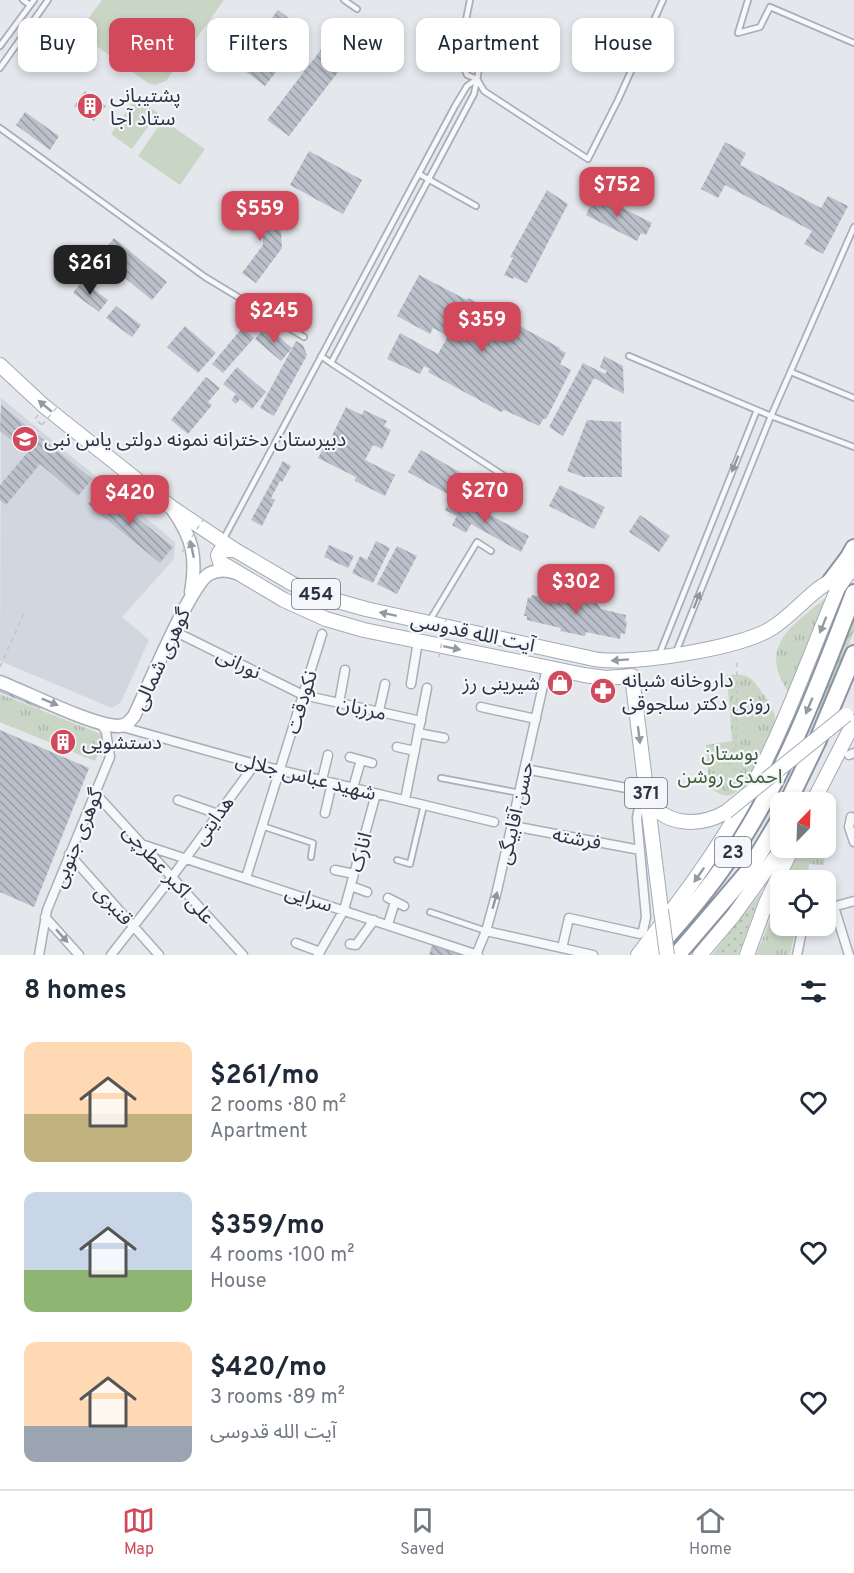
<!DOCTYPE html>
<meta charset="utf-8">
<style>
body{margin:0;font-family:Overpass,"Noto Sans Arabic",sans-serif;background:#f6f6f7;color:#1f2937;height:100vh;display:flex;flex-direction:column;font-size:22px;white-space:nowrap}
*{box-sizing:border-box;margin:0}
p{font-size:20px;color:#747a83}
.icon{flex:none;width:33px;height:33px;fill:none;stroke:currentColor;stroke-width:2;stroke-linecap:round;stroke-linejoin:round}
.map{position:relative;height:955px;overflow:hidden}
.panel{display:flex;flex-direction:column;background:#fff;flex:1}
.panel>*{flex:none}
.top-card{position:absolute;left:18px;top:18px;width:819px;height:54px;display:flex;gap:12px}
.needle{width:39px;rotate:23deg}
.tools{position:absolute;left:770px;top:792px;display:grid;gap:12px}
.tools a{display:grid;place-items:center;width:66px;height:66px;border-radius:12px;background:#fff;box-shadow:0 3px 9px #0003;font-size:30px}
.price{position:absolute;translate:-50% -51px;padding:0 14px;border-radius:12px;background:#d1495b;color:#fff;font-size:20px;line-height:39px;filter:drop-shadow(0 2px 3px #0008)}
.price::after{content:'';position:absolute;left:50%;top:36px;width:18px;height:14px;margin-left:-9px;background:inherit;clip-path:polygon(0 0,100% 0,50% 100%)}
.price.active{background:#222;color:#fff}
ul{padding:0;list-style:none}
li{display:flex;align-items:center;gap:18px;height:150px;padding:0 24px}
li span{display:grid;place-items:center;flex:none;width:168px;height:120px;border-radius:12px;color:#555}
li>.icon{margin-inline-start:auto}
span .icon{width:72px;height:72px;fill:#fffc;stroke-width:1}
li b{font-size:26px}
h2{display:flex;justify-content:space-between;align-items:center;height:72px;padding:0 24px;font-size:26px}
.chip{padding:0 21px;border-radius:12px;background:#fff;box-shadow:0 3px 9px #0003;font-size:21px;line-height:54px}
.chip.active{background:#d1495b;color:#fff}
.menu{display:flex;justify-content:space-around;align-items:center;height:84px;border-top:2px solid #e0e1e3;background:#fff;font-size:16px;color:#747a83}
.menu a{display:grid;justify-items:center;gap:3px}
.menu .active{color:#d1495b}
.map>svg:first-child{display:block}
.built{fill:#d2d6de}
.grass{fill:url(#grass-dots)}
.park{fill:url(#park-tufts)}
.garden{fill:url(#garden-furrows)}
.pitch{fill:#c9d6c5}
.building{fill:url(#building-back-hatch)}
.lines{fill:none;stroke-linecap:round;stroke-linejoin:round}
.lane-casing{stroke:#a9aeb7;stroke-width:8}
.street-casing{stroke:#a9aeb7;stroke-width:11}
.secondary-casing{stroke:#a9aeb7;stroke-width:15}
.primary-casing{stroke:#a3abb8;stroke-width:16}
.highway-casing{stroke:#8b94a3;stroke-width:20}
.path{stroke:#c2c5cb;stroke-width:1.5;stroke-dasharray:4.5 4.5;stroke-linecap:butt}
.lane{stroke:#f7f8fa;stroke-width:4.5}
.street{stroke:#f7f8fa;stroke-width:8}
.secondary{stroke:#fff;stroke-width:12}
.primary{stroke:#fff;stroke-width:14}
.highway{stroke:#fff;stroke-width:16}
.primary-bridge-casing{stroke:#a3abb8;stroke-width:16;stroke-linecap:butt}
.path-bridge{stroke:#c2c5cb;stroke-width:1.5;stroke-dasharray:4.5 4.5;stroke-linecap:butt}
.primary-bridge{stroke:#fff;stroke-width:14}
.oneway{fill:#959aa2}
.oneway2{fill:#9196a0}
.labels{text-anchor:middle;stroke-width:4.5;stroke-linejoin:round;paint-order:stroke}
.shield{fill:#f4f6f9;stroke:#676e7b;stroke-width:1.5}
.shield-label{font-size:18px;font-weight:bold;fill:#2b3445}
.poi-label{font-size:20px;fill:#2b3445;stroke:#f4f6f9;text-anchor:start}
.street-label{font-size:20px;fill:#2b3445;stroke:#f4f6f9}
.park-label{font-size:20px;fill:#3f6138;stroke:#f4f6f9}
</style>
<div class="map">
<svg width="854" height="955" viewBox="0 0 854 955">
<defs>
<pattern id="grass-dots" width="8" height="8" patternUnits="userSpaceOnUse" patternTransform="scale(1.5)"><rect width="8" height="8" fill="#c9d6c5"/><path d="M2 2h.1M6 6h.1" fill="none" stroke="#adb8ab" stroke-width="1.8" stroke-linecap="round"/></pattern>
<pattern id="park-tufts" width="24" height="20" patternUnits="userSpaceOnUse" patternTransform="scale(1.5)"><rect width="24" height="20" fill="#c9d6c5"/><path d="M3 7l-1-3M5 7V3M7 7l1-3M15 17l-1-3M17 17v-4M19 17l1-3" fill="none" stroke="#adb8ab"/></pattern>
<pattern id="garden-furrows" width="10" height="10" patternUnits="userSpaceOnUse" patternTransform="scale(1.5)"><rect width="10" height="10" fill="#c9d6c5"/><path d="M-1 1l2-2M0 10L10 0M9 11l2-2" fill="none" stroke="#adb8ab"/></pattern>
<pattern id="building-back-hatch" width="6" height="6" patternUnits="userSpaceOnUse" patternTransform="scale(1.5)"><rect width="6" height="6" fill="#bbc0ca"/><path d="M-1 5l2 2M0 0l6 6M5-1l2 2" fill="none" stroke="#989da6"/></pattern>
</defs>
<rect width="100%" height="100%" fill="#e4e7ec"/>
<path class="built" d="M1 398 175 542 174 559 122 617 149 640 121 702 112 708 0 661Z"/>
<path class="grass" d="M762 891 738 955H712Z"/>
<path class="park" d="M828 596 788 691C756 645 795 624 828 596Z
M727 675C735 675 743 673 750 678 756 682 775 710 775 717 777 732 746 793 730 795 722 797 714 791 709 786L706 745 732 741Z
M0 694 106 736 95 761 0 722Z
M825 819 827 820 824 865 809 864 808 880H786L800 848H825Z
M780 896V926H796L790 955H756Z"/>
<path class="garden" d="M854 609V631L823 709H813Z"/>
<path class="pitch" d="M102 0H224L166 81 155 85 148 83 88 40C79 25 94 12 102 0Z
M136 98 158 113 132 149 111 134Z
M163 120 205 149 180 185 138 156Z"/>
<path class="building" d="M278 10 307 32 265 86 236 64Z
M333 34 355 50 289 136 267 120Z
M85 91 106 106 94 121 74 106Z
M25 112 59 136 50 150 16 125Z
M725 142 746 153 740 165 821 208 828 196 848 206 823 254 804 244 812 231 725 185 718 198 701 189Z
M309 151 362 180 343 214 290 185Z
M547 190 568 204 527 283 514 277 513 279 504 275 513 258 510 257Z
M593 193 652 223 646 235 641 233 637 241 586 215 590 206 588 205Z
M245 204 281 231 282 248 256 283 242 273 263 245V239L234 218Z
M114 238 167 282 152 300 99 257Z
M419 275 467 300 468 298 560 348 559 349 566 353 560 364 571 370 546 419 544 418 539 426 504 410 501 412 428 372 430 369 424 366 420 374 387 359 400 333 438 354 448 336 433 328 430 334 397 316Z
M82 281 108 300 99 312 73 293Z
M116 306 141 325 132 337 106 318Z
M185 326 216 353 198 373 167 347Z
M266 326 292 348 281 361 255 339Z
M242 328 254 338 223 373 212 364Z
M296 341 303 345 307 355 274 416 260 408Z
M604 356 623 366 624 394 594 378 563 436 549 427 583 363 605 374 607 371 600 367Z
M237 367 266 392 252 409 240 399 236 404 231 400 236 394 223 384Z
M206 377 220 388 208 402 212 405 188 434 171 420Z
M1 405 92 479 78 496 40 464 6 505 0 500V485L27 453 0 431Z
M346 407 362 415 364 410 387 421 384 426 391 430 382 449 373 445 365 460 395 475 385 496 355 481 356 477 318 458 322 451 317 448 322 438 329 442Z
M587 420 621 422 622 477H584L567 471Z
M421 450 463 474 451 496 408 472Z
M283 461 291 466 282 482 280 481 271 498 275 500 262 526 251 520Z
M560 485 605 507 594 529 549 506Z
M101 488 173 547 160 563 88 504Z
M453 495 529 536 521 552 471 524 466 533 452 525 457 516 445 510Z
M640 515 670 536 659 552 629 532Z
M376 541 390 548 373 583 352 573 360 556 367 560Z
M329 545 354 556 348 568 324 557Z
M397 546 417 556 397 594 377 584Z
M579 590 591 593 601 609 626 615 625 621 627 622 625 634 621 633 620 639 586 632 585 636 560 631 561 628 527 620V616H524L528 597 531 598 532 595 563 601Z
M0 686 42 704 40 709 0 692Z
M0 730 89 768 34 907 0 892Z
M60 736 69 739 70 751 56 745Z
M433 942 467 955H429Z"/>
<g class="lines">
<g class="lane-casing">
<path id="lane" d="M23 0 30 5
M344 0 357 9
M470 0 464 30 466 41 461 54 463 65 467 75 477 79 484 91 588 159 618 100 663 0
M748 0 738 33 760 27 770 7 854 43
M0 46 34 0
M0 68 48 0
M0 128 205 277 304 337
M419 174 476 206
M321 356 331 363 474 94C478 72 486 59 466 41
M629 356 771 416 854 227
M331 363 509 479
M791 372 854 398
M223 540 455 106 467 86 477 79
M430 620 477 542 491 551
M676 652 771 416 854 447
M659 655 757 410
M441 778 520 793
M262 826 313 843 311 857
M397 860 410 864 424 805
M430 912 486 931"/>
</g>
<g class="street-casing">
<path id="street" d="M174 631 303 695 421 721
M411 684 418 641
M339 703 345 670
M481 707 536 719
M379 711 385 684
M119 726 255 764 494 822
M418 733 444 738
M397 747 415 751
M849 755 854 753
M350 757 372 763
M525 769 632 789
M322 780 328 755
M353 788 361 760
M95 793 243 955
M178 800 218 814
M405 800 427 688
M325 813 332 783
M851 817 849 827 854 842
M513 826 640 850
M141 844 478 955
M69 854 159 955
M335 870 354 874
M246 878 322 634
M351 886 367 892
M388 898 404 906
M834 907 849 955
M825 909 854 901
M45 917 79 955
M388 924 395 902
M486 931 593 955
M296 943 320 952
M350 944 356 945 374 920
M562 948 569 918 640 934 643 931 646 917 637 818 640 801 646 793
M39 955 47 910 110 757 106 732 100 722
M111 955 172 877 255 764
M318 955 344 910 376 794
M476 955 486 931 496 895 547 668
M797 955 803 926"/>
</g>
<g class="secondary-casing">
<path id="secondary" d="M173 510C193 539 197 557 191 592
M0 682C26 692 95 727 119 726 127 725 130 721 134 716 147 690 190 585 209 574 218 569 228 570 236 573"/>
</g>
<g class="primary-casing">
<path id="primary" d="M0 365 44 406 171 507 235 550 291 583 316 595 366 609 594 659C630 666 741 648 772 628 789 617 802 602 817 590 828 581 841 576 854 571
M235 550H221L218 555 220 562 284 600 326 619 364 630 584 675 606 678 632 676 661 910
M648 797C663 827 700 827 726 812
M813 802 854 722
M638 955C678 903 718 851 749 793 784 728 809 657 838 588L847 575
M700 955 733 916 782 848
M747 955 766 903 792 848"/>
</g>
<g class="highway-casing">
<path id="highway" d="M831 581 849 557 854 548
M788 802 817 742 854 654
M650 955C678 925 705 894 728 860 784 779 819 684 854 593
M677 955 748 872 780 819"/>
</g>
<path class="path" d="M38 415 35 419 42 425
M0 667 24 613
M736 748 737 662
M728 759a11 11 0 1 1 22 0a11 11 0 1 1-22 0Z
M727 790 744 769"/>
<use href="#lane" class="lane"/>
<use href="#street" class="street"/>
<use href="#secondary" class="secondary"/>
<use href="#primary" class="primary"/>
<use href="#highway" class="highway"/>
<g class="primary-bridge-casing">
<path id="primary-bridge" d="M726 812 846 715
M661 910 667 955"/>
</g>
<path class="path-bridge" d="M42 425 58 406
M182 552 203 520
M439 657 446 619"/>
<use href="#primary-bridge" class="primary-bridge"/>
</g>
<defs><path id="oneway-solid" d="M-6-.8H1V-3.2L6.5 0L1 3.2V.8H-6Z" transform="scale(1.5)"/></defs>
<g class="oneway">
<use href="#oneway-solid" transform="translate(45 406) rotate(-140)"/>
<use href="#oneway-solid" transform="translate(192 549) rotate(-102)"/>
<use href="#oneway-solid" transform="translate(388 614) rotate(-168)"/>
<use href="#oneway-solid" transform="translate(823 625) rotate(112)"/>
<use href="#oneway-solid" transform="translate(452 648) rotate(12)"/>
<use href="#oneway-solid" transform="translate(620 660) rotate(176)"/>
<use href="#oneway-solid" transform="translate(50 702) rotate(22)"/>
<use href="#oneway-solid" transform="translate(809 706) rotate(113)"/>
<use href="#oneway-solid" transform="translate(639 735) rotate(83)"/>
<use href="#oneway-solid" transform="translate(699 875) rotate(125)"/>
</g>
<g class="oneway2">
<use href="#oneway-solid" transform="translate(735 464) rotate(112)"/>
<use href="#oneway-solid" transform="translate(697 600) rotate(-68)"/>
<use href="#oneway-solid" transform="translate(495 900) rotate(-74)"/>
<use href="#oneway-solid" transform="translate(62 936) rotate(48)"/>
</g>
<defs>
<g id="building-disc" transform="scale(1.35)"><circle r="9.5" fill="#d1495b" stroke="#f4f6f9"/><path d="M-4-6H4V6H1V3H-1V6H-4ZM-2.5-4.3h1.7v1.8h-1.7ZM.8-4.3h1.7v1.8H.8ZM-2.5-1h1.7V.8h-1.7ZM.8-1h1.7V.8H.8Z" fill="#fff"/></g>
<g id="school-disc" transform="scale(1.35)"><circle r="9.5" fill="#d1495b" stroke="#f4f6f9"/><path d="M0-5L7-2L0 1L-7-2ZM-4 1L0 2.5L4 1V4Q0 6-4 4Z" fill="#fff"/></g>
<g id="shop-disc" transform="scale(1.35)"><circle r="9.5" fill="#d1495b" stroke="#f4f6f9"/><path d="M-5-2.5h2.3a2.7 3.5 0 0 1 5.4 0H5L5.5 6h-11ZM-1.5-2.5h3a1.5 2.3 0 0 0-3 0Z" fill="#fff"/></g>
<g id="pharmacy-disc" transform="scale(1.35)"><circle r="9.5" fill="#d1495b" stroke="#f4f6f9"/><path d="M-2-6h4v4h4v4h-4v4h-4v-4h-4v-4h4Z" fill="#fff"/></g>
</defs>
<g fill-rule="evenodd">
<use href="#building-disc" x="90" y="106"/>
<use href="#school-disc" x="25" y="439"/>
<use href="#shop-disc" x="560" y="683"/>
<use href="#pharmacy-disc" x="603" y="691"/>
<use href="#building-disc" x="63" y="742"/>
</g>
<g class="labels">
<g class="shield">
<rect x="292" y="579" width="48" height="30" rx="4.5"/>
<rect x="625" y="778" width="42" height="30" rx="4.5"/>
<rect x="715" y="837" width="36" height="30" rx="4.5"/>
</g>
<g class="shield-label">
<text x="316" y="600">454</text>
<text x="646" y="799">371</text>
<text x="733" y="858">23</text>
</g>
<g class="poi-label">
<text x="110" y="102">پشتیبانی<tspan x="110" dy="23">ستاد آجا</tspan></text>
<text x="44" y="446">دبیرستان دخترانه نمونه دولتی یاس نبی</text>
<text x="622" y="687">داروخانه شبانه<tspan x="622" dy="23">روزی دکتر سلجوقی</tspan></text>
<text x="540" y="690" text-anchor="end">شیرینی رز</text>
<text x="82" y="749">دستشویی</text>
</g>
<g class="street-label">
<text transform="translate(473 632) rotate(12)" y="7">آیت الله قدوسی</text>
<text transform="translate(161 659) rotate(-65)" y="7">گوهری شمالی</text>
<text transform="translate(239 663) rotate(26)" y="7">نورانی</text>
<text transform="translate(301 702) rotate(-73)" y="7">نکودقت</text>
<text transform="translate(362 708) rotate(13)" y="7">مرزبان</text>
<text transform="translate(306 776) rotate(14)" y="7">شهید عباس جلالی</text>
<text transform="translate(515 813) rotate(-77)" y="7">حسن آقابیگی</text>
<text transform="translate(213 820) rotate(-54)" y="7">هدایتی</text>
<text transform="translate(77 838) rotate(-68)" y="7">گوهری جنوبی</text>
<text transform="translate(577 838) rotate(11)" y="7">فرشته</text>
<text transform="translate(360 852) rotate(-75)" y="7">انارک</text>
<text transform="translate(169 874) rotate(48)" y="7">علی اکبر عطرچی</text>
<text transform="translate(309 898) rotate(18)" y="7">سرایی</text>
<text transform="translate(114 905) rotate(48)" y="7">قنبری</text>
</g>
<g class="park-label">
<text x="730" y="760">بوستان<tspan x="730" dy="23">احمدی روشن</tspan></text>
</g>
</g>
</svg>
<div class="tools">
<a><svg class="needle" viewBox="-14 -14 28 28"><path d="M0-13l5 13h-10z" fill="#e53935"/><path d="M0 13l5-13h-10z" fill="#747a83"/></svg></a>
<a><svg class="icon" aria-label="locate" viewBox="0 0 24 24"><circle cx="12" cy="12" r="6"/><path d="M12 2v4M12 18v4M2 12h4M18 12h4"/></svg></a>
</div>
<b class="price" style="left:617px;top:218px">$752</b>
<b class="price" style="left:260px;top:242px">$559</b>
<b class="price active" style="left:90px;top:296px">$261</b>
<b class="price" style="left:274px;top:344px">$245</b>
<b class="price" style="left:482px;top:353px">$359</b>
<b class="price" style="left:485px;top:524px">$270</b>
<b class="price" style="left:130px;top:526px">$420</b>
<b class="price" style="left:576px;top:615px">$302</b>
<div class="top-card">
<a class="chip">Buy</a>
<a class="chip active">Rent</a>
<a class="chip">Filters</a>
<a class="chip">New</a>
<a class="chip">Apartment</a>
<a class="chip">House</a>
</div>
</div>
<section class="panel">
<h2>8 homes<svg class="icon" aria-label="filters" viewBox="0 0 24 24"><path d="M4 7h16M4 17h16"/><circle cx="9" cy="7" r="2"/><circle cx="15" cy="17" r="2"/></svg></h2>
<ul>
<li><span style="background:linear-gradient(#ffd9b3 60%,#c2b280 0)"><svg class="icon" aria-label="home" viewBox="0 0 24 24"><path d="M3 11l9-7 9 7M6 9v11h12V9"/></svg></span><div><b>$261/mo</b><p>2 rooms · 80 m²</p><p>Apartment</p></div><svg class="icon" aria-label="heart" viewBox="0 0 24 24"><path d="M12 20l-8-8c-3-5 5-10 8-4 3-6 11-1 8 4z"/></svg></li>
<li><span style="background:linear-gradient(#c9d6e8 65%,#8fb573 0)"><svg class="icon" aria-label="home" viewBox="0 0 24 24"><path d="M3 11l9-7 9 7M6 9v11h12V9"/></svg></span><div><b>$359/mo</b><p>4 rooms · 100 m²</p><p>House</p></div><svg class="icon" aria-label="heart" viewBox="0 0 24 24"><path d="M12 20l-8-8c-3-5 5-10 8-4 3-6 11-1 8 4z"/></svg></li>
<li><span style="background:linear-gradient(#ffd9b3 70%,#9aa5b1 0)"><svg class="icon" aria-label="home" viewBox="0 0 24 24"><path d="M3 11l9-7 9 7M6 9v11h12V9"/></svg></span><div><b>$420/mo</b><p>3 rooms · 89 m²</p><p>آیت الله قدوسی</p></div><svg class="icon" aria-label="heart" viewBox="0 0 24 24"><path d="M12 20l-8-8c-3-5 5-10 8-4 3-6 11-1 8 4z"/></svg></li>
</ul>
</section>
<nav class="menu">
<a class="active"><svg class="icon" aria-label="map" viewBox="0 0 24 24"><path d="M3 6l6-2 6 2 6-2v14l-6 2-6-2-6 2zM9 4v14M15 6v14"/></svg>Map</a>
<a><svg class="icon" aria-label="saved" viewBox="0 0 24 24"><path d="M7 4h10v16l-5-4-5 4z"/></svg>Saved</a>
<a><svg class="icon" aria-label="home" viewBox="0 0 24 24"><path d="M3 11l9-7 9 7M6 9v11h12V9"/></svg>Home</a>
</nav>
